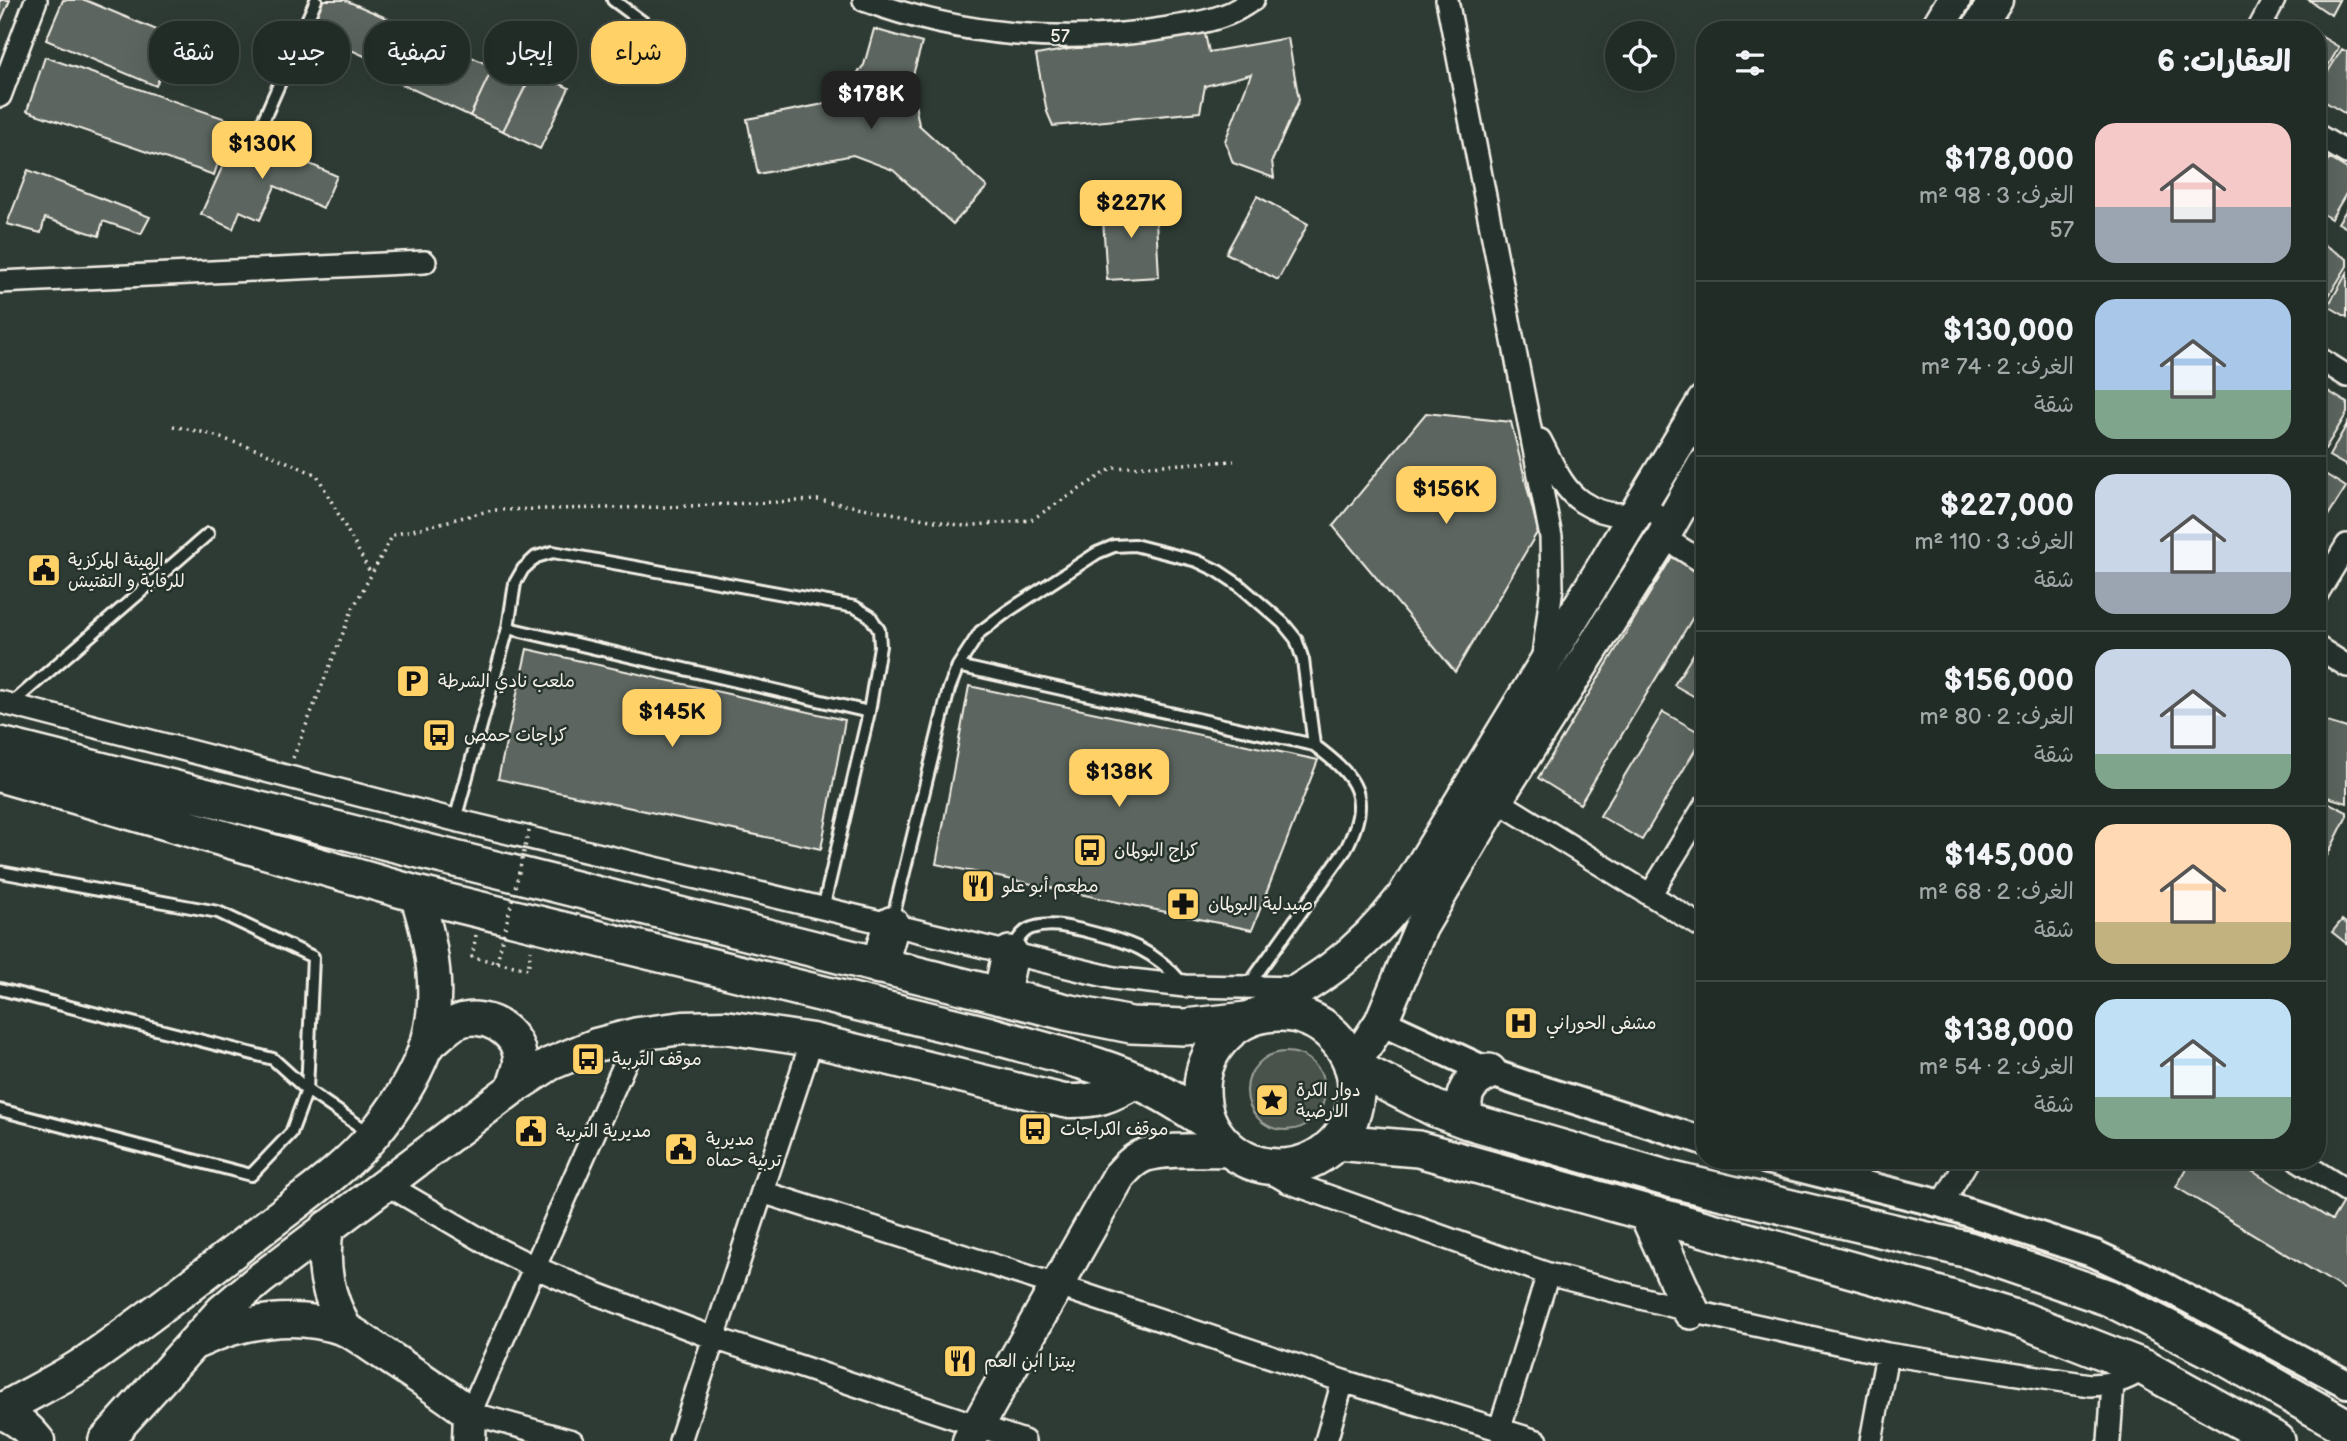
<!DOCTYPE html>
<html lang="ar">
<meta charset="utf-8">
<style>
body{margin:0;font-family:"Balsamiq Sans","Playpen Sans Arabic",sans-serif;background:#2a342f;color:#f1f3f6;direction:rtl;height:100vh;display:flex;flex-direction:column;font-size:26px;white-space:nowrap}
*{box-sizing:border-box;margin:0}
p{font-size:23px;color:#a2a7a7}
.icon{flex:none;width:38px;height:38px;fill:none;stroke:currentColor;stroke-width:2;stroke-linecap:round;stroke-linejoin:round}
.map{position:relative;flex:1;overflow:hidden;direction:ltr}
.panel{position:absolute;left:1696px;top:21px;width:630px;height:1148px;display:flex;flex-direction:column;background:#222c27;border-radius:28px;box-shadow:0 7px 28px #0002,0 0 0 2px #3f4844;direction:rtl}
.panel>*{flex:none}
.banner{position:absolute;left:21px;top:21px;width:665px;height:63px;direction:rtl;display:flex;gap:14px}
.buttons{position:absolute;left:1605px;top:21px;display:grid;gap:14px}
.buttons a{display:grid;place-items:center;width:70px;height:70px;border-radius:50%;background:#222c27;box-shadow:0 7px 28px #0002,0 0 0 2px #3f4844;font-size:35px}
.price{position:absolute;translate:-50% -60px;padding:0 16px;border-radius:14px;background:#ffd166;color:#111;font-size:23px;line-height:46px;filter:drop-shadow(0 2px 4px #0008)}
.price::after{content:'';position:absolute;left:50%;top:42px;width:21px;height:16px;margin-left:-10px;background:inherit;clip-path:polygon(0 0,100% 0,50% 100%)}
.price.on{background:#222;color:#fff}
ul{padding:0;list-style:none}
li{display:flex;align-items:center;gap:21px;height:175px;padding:0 35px}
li+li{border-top:2px solid #3f4844}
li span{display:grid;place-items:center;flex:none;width:196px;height:140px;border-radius:21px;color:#555}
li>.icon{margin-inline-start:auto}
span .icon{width:84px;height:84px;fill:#fffc;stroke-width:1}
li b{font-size:30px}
h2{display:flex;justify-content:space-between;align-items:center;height:84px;padding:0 35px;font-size:30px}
.chip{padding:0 24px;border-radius:28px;background:#222c27;box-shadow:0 7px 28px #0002,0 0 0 2px #3f4844;font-size:24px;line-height:63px}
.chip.on{background:#ffd166;color:#111}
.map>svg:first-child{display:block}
.green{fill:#48524c;stroke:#9ea29a;stroke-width:2}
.building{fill:#5c655e;stroke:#f4f1e8;stroke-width:2}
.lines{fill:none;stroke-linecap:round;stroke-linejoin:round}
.service-casing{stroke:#f4f1e8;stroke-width:16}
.minor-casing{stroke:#f4f1e8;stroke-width:26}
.tertiary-casing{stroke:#f4f1e8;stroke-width:32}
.secondary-casing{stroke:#f4f1e8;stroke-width:37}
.primary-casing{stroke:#f4f1e8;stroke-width:40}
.path{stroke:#f4f1e8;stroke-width:3.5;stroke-dasharray:2 5;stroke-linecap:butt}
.service{stroke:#26332d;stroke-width:10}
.minor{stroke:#26332d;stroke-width:21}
.tertiary{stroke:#26332d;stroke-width:26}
.secondary{stroke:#26332d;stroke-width:32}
.primary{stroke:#26332d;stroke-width:35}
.path-bridge{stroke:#f4f1e8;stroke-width:3.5;stroke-dasharray:2 5;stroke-linecap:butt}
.labels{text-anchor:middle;stroke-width:5;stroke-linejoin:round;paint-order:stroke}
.street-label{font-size:18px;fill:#f4f1e8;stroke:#26332d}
.poi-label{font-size:18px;fill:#f4f1e8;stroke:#26332d;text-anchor:start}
</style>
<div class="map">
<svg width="2347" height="1441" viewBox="0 0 2347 1441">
<rect width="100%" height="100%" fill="#2e3b34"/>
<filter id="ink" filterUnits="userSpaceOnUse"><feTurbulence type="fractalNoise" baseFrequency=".0143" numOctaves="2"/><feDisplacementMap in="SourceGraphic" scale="14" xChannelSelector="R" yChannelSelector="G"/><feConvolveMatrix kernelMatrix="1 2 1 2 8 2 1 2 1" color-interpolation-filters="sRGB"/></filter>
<g filter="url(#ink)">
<path class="green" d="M1247 1091a39 39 0 1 1 78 0a39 39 0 1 1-78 0Z"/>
<path class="building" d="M0 0H10L0 23Z
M63 0H85L176 38 156 86 46 40Z
M317 0H345L398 23 380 63 304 29Z
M2309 0H2339L2331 15Z
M398 23 493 67 470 116 376 72Z
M1203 25 1209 52 1288 38 1299 100 1272 161 1274 178 1233 163 1225 141 1251 74 1205 86 1200 112 1053 126 1047 112 1036 55Z
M874 29 922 43 911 82 919 125 987 187 953 224 893 170 853 155 758 174 747 119 834 102 864 65Z
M2317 34 2339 47 2317 85Z
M2342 49 2347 52 2346 114 2317 97V89Z
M45 57 232 121 214 175 27 111Z
M496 61 530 78 503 131 470 116Z
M533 71 569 88 540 149 503 131Z
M238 132 337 176 323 208 275 186 260 220 240 211 233 229 201 214Z
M2329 158 2347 169V192L2331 219 2317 210V180Z
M28 170 150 217 141 234 103 221 99 236 45 218 41 233 7 224Z
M1257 196 1308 224 1278 280 1226 253Z
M1155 201 1159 277 1107 280 1102 204Z
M2347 209V228L2338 223Z
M2323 244 2347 259V266L2324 304 2317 300V253Z
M2347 273V317L2328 306Z
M2320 386 2347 403V413L2325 449 2317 444V392Z
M1426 413 1511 422 1538 531 1455 672 1333 526Z
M2347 424V466L2329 456Z
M2317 469 2346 487 2319 530 2317 529Z
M1673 555 1704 573V599L1580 804 1538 778Z
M1704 637V702L1674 685Z
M527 649 845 720 821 849 498 779Z
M969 686 1318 760 1252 930 936 864Z
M1663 712 1704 735 1642 840 1600 816Z
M2317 719 2347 728V803L2317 794Z
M2327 802 2347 812V816L2324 862 2317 858V810L2318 807 2323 810Z
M2342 920 2347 924V944L2332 932Z
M2192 1160H2245L2242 1165 2332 1220 2347 1195V1291L2176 1187Z"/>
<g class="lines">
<g class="service-casing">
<path id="service" d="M613 0 667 40
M259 130 316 0
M508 628 869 712
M958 666 1314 745C1358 778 1372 797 1346 849L1248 986
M11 704 208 534
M455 820 508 628 515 583 523 569 536 557 553 552 855 607 870 616 879 630 880 646 869 712 823 909
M0 872 218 912 313 957 307 1090 291 1133 251 1175 0 1110
M892 921 949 689 958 666 980 632 1008 611 1097 553 1114 546 1134 545 1197 561 1218 571 1239 585 1283 623 1296 639 1303 660 1314 745
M1011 951C1016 942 1022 931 1032 928 1050 922 1068 927 1086 931 1127 941 1155 950 1183 984
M0 989 273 1059 307 1090 371 1134"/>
</g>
<g class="minor-casing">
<path id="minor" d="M864 0C960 36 1067 45 1168 28 1187 25 1208 22 1225 15 1235 12 1244 5 1253 0
M1447 0 1551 537 1552 587 1543 656
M2258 30 2274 0
M0 96 36 0
M2317 135 2347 153
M0 282 425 262
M2317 357 2347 376
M1540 440C1552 462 1561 488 1582 502 1593 509 1605 514 1618 514 1641 515 1665 500 1663 537L1704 563
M2317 594 2347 545
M2317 647 2347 666
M0 702 455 820 1114 978 1185 986 1302 988
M1496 800 1704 928
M1650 895 1704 807
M2298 1160 2347 1191
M1259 1165 1288 1182 1548 1274 1691 1311 1887 1354 2090 1385C2114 1384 2125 1381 2145 1368
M386 1184 492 1246 534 1267 597 1294 714 1338 1024 1441
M762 1192 1056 1285 1343 1381 1537 1441
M1942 1204 1968 1160
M1499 1431 1548 1274
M572 1441 470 1413 638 1034
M680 1441 812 1040
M1326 1441 1343 1381
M1871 1441 1887 1354
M2109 1441 2113 1384"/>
</g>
<g class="tertiary-casing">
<path id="tertiary" d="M1381 1022 1489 1072 1527 1085 1704 1141
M1767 1160 1942 1204 2095 1254 2160 1284 2347 1384"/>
</g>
<g class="secondary-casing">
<path id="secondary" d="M1936 30 1954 0
M1977 30 1996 0
M1247 1020C1312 984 1357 958 1403 897L1704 401
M425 1047C435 1040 445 1029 455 1023 482 1009 520 1030 520 1061 520 1069 515 1080 513 1088
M1352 1066 1381 1022 1421 927 1496 800 1663 537 1704 465
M327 1227C321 1265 327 1296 346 1330
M197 1342C242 1321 295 1312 344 1329 357 1334 369 1345 381 1352 411 1372 441 1391 470 1413L469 1441
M0 1411C27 1395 57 1381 83 1364 146 1320 208 1272 269 1224 305 1196 344 1170 373 1135 394 1110 413 1080 425 1049 443 1000 432 942 416 894
M0 1412C17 1419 27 1427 38 1441
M105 1441 222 1311 260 1279 513 1088 550 1064 596 1045 638 1034 683 1028 725 1027 812 1040 1064 1101C1096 1102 1110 1097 1136 1081
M969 1441 1119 1176C1127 1167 1134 1159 1145 1155 1169 1148 1205 1151 1230 1150"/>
</g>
<g class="primary-casing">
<path id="primary" d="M0 745 1066 1012 1131 1025 1185 1027 1247 1020
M0 774 416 894 990 1035C1039 1049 1090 1061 1137 1081 1162 1092 1185 1107 1208 1122
M879 966 891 925
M1001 996 1010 954
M1202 1090a77 77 0 1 1 154 0a77 77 0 1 1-154 0Z
M1352 1066 1436 1109 1468 1121 1673 1180 1969 1250 2109 1298 2219 1354 2347 1427
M1468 1121C1458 1099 1467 1081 1489 1072
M1336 1142 1418 1149 1920 1289 2025 1321 2145 1368 2277 1441
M1647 1213 1691 1311"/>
</g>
<path class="path" d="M173 426 206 433 264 452 317 475 371 574
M293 758 353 608 393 535 492 510 667 507 818 500 964 526 1031 520 1113 468 1234 461
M476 935 472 957 528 969 531 950"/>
<use href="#service" class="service"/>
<use href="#minor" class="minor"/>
<use href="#tertiary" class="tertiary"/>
<use href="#secondary" class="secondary"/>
<use href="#primary" class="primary"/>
<path class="path-bridge" d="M497 962 531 823"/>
</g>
</g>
<defs>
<g id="civic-square" transform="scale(1.75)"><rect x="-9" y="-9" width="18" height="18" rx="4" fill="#ffd166" stroke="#26332d"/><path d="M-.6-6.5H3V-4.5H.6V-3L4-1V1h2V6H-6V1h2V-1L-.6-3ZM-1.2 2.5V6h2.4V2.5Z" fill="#111"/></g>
<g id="parking-square" transform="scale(1.75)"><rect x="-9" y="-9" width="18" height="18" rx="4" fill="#ffd166" stroke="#26332d"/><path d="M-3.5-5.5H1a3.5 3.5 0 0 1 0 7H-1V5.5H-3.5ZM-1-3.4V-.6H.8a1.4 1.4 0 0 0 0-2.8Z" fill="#111"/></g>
<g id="bus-square" transform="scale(1.75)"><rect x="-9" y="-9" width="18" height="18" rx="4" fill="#ffd166" stroke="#26332d"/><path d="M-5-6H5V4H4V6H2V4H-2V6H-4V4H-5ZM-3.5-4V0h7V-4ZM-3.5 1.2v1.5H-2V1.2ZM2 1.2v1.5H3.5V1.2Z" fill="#111"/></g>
<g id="restaurant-square" transform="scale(1.75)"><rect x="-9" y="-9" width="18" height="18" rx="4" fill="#ffd166" stroke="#26332d"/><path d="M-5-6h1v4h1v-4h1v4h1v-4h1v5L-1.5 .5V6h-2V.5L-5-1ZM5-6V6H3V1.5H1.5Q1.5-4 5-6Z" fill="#111"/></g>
<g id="pharmacy-square" transform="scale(1.75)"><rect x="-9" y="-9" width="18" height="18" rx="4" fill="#ffd166" stroke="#26332d"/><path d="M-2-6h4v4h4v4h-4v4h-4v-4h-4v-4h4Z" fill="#111"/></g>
<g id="hospital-square" transform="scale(1.75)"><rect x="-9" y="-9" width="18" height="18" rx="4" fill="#ffd166" stroke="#26332d"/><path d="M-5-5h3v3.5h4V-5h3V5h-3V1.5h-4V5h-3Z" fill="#111"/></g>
<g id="sight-square" transform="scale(1.75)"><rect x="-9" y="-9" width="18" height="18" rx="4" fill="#ffd166" stroke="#26332d"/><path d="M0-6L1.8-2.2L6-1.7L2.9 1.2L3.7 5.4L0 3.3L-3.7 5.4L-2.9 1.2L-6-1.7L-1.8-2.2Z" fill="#111"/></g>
</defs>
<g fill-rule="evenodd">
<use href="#civic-square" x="44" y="570"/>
<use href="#parking-square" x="413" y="681"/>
<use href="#bus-square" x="439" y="735"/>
<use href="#bus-square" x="1090" y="850"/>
<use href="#restaurant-square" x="978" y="886"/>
<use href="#pharmacy-square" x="1183" y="904"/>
<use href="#hospital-square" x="1521" y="1023"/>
<use href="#bus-square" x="588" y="1059"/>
<use href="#sight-square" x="1272" y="1100"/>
<use href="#bus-square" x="1035" y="1129"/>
<use href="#civic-square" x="531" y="1131"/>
<use href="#civic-square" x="681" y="1149"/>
<use href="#restaurant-square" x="960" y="1361"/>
</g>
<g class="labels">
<g class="street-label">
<text transform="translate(1060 36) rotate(1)" y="6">57</text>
</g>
<g class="poi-label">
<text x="68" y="566">الهيئة المركزية<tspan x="68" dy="21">للرقابة و التفتيش</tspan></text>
<text x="438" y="687">ملعب نادي الشرطة</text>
<text x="464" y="741">كراجات حمص</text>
<text x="1114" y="856">كراج البولمان</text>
<text x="1002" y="892">مطعم أبو علو</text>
<text x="1208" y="910">صيدلية البولمان</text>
<text x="1546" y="1029">مشفى الحوراني</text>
<text x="612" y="1065">موقف التربية</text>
<text x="1296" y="1096">دوار الكرة<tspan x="1296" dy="21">الارضية</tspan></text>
<text x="1060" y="1135">موقف الكراجات</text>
<text x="556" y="1137">مديرية التربية</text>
<text x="706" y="1145">مديرية<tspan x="706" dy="21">تربية حماه</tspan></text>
<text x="984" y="1367">بيتزا ابن العم</text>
</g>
</g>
</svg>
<div class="buttons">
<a><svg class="icon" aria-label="locate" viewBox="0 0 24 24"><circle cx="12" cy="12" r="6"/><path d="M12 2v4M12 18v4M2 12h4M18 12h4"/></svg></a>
</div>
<b class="price on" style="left:871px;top:131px">$178K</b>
<b class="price" style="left:262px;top:181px">$130K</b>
<b class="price" style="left:1131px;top:240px">$227K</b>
<b class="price" style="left:1446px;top:526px">$156K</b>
<b class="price" style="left:672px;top:749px">$145K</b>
<b class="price" style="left:1119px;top:809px">$138K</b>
<div class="banner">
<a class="chip on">شراء</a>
<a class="chip">إيجار</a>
<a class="chip">تصفية</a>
<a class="chip">جديد</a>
<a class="chip">شقة</a>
</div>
<section class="panel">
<h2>العقارات: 6<svg class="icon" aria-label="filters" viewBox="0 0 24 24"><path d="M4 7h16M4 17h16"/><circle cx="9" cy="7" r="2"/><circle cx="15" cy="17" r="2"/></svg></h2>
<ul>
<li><span style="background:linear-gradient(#f6c9c9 60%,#9aa5b1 0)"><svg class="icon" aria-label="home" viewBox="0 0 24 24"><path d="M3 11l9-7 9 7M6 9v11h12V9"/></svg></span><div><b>$178,000</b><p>الغرف: 3 · 98 m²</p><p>57</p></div></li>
<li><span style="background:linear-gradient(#a9c7e8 65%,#7fa58c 0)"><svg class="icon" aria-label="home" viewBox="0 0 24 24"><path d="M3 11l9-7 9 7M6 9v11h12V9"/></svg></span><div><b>$130,000</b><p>الغرف: 2 · 74 m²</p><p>شقة</p></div></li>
<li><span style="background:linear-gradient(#c9d6e8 70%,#9aa5b1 0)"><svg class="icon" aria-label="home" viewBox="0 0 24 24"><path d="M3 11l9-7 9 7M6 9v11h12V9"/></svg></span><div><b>$227,000</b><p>الغرف: 3 · 110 m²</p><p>شقة</p></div></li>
<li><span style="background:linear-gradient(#c9d6e8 75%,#7fa58c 0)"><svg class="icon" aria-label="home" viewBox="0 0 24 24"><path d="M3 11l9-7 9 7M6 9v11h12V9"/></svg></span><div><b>$156,000</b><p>الغرف: 2 · 80 m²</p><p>شقة</p></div></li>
<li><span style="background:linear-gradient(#ffd9b3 70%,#c2b280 0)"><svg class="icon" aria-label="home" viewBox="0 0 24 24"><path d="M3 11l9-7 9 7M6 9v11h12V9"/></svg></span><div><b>$145,000</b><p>الغرف: 2 · 68 m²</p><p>شقة</p></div></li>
<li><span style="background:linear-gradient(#bfe0f5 70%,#7fa58c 0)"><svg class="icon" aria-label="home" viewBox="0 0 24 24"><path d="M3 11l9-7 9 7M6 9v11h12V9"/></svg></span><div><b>$138,000</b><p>الغرف: 2 · 54 m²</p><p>شقة</p></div></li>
</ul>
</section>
</div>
